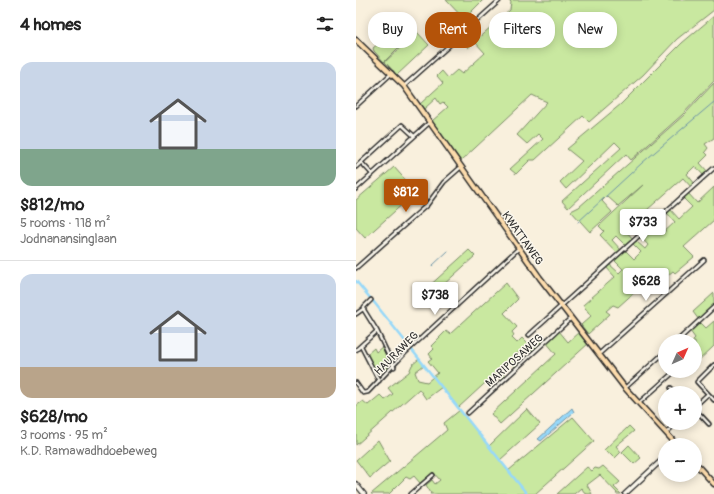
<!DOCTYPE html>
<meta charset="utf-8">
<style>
body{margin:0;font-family:Pangolin,sans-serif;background:#f2f2f2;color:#222;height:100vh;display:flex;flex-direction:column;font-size:15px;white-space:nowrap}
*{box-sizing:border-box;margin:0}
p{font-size:13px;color:#767676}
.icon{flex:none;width:22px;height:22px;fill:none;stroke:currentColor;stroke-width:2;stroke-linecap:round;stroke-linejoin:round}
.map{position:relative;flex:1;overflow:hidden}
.details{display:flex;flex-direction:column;background:#fff;width:356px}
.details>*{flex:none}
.hud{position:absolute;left:12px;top:12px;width:286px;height:36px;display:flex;gap:8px}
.needle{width:26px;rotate:45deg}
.tools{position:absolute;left:302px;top:334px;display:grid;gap:8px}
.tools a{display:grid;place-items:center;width:44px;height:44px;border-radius:50%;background:#fff;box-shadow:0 2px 10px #0003;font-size:20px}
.price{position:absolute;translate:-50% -34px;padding:0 9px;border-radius:4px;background:#fff;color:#222;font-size:13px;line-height:26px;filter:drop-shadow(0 1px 2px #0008)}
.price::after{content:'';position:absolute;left:50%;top:24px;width:12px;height:9px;margin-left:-6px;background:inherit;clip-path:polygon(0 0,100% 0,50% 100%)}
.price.current{background:#b45309;color:#fff}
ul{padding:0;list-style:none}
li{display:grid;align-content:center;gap:8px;height:212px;padding:0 20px}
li+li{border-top:1px solid #e0e0e0}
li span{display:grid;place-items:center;height:124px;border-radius:12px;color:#555}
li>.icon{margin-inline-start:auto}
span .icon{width:72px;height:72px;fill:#fffc;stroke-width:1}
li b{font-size:17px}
h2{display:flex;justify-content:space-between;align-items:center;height:48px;padding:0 20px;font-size:17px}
.pill{padding:0 14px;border-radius:16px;background:#fff;box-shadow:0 2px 10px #0003;font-size:14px;line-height:36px}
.pill.current{background:#b45309;color:#fff}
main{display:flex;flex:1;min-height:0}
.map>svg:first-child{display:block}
.green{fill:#c9e8a0;stroke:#7a8a66}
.water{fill:#97d8f9;stroke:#6c93a7}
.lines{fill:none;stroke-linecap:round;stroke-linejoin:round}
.stream{stroke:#6c93a7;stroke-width:1}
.canal{stroke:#97d8f9;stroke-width:2.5}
.minor-casing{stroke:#2b2b2b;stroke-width:5.5}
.tertiary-casing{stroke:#2b2b2b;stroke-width:6}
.primary-casing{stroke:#2b2b2b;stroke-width:7}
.minor{stroke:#fbf7ec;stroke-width:2.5}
.tertiary{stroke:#fbf7ec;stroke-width:3.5}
.primary{stroke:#fddcac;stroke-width:4}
.labels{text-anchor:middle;stroke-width:3;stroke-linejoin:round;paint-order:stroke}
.street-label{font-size:11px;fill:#2b2b2b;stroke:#fbf7ec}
</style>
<main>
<section class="details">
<h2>4 homes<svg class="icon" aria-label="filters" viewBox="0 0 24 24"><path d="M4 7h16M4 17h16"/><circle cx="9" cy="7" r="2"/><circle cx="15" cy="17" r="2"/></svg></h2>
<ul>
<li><span style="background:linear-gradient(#c9d6e8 70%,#7fa58c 0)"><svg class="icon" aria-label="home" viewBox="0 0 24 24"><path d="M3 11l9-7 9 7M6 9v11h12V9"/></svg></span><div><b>$812/mo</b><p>5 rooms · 118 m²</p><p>Jodnanansinglaan</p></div></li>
<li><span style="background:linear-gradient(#c9d6e8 75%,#b9a48a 0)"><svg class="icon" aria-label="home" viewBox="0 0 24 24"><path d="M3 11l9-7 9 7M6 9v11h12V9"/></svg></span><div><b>$628/mo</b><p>3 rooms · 95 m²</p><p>K.D. Ramawadhdoebeweg</p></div></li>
</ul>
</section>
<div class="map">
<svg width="358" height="494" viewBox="0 0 358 494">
<rect width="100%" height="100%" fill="#f9f0dd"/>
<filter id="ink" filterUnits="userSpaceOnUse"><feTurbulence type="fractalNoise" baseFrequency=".025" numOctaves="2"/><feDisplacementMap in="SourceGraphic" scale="8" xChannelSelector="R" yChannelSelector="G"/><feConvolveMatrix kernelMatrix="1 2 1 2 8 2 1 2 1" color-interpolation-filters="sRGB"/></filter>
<g filter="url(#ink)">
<path class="green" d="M90 0H127L108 19Z
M153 0H358V10L321 39 287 75 233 122 227 116 179 160H174L160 174 154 169 187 139 182 134 171 144 161 135 191 102 176 95 105 161 76 121 92 107 87 102 84 104 80 98 68 109 64 104 87 83 81 76 86 71 92 78 101 70 106 74 129 53 119 42 112 48 104 37 111 31 119 41 154 10 155 2Z
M358 16V81L327 114 275 160 270 154 212 208 206 201 265 148 259 142 210 189 204 182 226 161 211 149 265 104 326 43Z
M41 28 50 40 28 62 18 51 17 48Z
M61 32 73 45 41 75 29 62Z
M358 83V138L349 144 352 148 349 152 352 155 344 163 352 172 348 176 339 166 331 174 339 184 336 188 327 178 282 218 291 228 284 235 275 225 269 230 278 240 270 246 260 236 256 240 265 250 262 254 244 235 248 231 243 226 287 185 262 206 251 196 246 201 256 212 234 232 215 211 223 207 328 115Z
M38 167 60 192 9 238 0 228V200Z
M358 187V220L328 247 338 257 319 273 317 271 294 290 291 281 262 307 257 305 250 311 254 314 232 334 225 325 235 316 227 305 259 277 250 267 253 264 263 273 267 269 258 260 269 250 278 259 285 252 277 244 280 241 289 249 292 245 284 236 297 225 306 234 319 222 311 213 314 209 323 219 336 207 327 198 332 193 341 203Z
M113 250 119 256 75 296 71 288Z
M150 283 162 299 148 313 161 327 156 332 158 335 156 338 161 343 166 338 173 345 185 334 190 340 177 352 171 346 157 357 163 364 160 368 153 361 144 370 150 377 146 381 139 374 102 408 86 387 70 399 63 389 0 445V406L7 401 12 405 24 395 29 400 37 394 32 388 53 372 56 365 63 359 68 365 59 372 62 380 71 382 82 373 72 361 76 358 73 354 78 349 75 346 90 331 94 334Z
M358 293V307L343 320 337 312Z
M358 321V346L339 364V341H336L339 338 334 331 344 322 350 328Z
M203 331 212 342 224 331 233 343 144 424 135 414 200 354 190 342Z
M27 346 37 366 31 373 26 364 19 370 11 354 18 348 20 352Z
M171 409 184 424 144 460 152 471 217 417 238 441 179 494H74L75 493 70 485 76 480 79 484 84 480 77 472 64 483 58 476 54 479 50 477 33 494H15L91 430 88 423 104 410 133 446Z
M273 426 278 431 260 446 265 452 259 458 254 453 252 454 248 450Z
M22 440 34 461 14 478 0 460Z
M273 445 285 458 278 464 266 452Z
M247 466 264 482 258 487 265 494H260L261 493 244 475 231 485 236 494H230L225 488 218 494H201L231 467 236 471 239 468 243 469Z"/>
<path class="water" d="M216 408 218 412 185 441 182 439Z"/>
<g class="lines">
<path class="stream" d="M222 222 286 163 358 102
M76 266 92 251"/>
<path class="canal" d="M0 281 15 299
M17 301 53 346
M56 350 171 494"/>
<g class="minor-casing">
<path id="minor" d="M48 86 143 1
M0 106 36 73
M5 162 16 174
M0 167 46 125 58 136
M0 189 74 122
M0 268 71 205 88 182 105 167
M15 300 8 307V310L21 331 38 367
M0 314 7 309
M173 335 358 168
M321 341 358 307
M5 346 23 381
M0 350 21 331
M243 354 348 260
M358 365 341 382 358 400
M0 383 7 393 12 392 49 353 163 248
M269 388 309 352
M315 388 320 393
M283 403 319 371
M339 406 352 394
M339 409 353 424
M112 413 215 318
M310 433 320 423
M55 494 77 475"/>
</g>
<g class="tertiary-casing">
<path id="tertiary" d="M0 484 8 494
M269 494 309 457"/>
</g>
<g class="primary-casing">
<path id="primary" d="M0 40 48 86 184 278 269 388 321 445
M339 463 358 484"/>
</g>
<use href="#minor" class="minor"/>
<use href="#tertiary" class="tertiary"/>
<use href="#primary" class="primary"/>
</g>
</g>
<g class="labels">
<g class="street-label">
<text transform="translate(167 238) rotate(55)" y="4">KWATTAWEG</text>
<text transform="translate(40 353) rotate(-45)" y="4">HAURAWEG</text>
<text transform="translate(158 360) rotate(-42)" y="4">MARIPOSAWEG</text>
</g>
</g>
</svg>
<div class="tools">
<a><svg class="needle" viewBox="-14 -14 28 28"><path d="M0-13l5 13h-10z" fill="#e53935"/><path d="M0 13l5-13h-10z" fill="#767676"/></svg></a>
<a>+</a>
<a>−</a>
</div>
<b class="price current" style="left:50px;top:213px">$812</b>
<b class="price" style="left:287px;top:243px">$733</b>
<b class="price" style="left:290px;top:302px">$628</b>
<b class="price" style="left:79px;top:316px">$738</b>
<div class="hud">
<a class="pill">Buy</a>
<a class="pill current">Rent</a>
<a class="pill">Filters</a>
<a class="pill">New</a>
</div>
</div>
</main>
